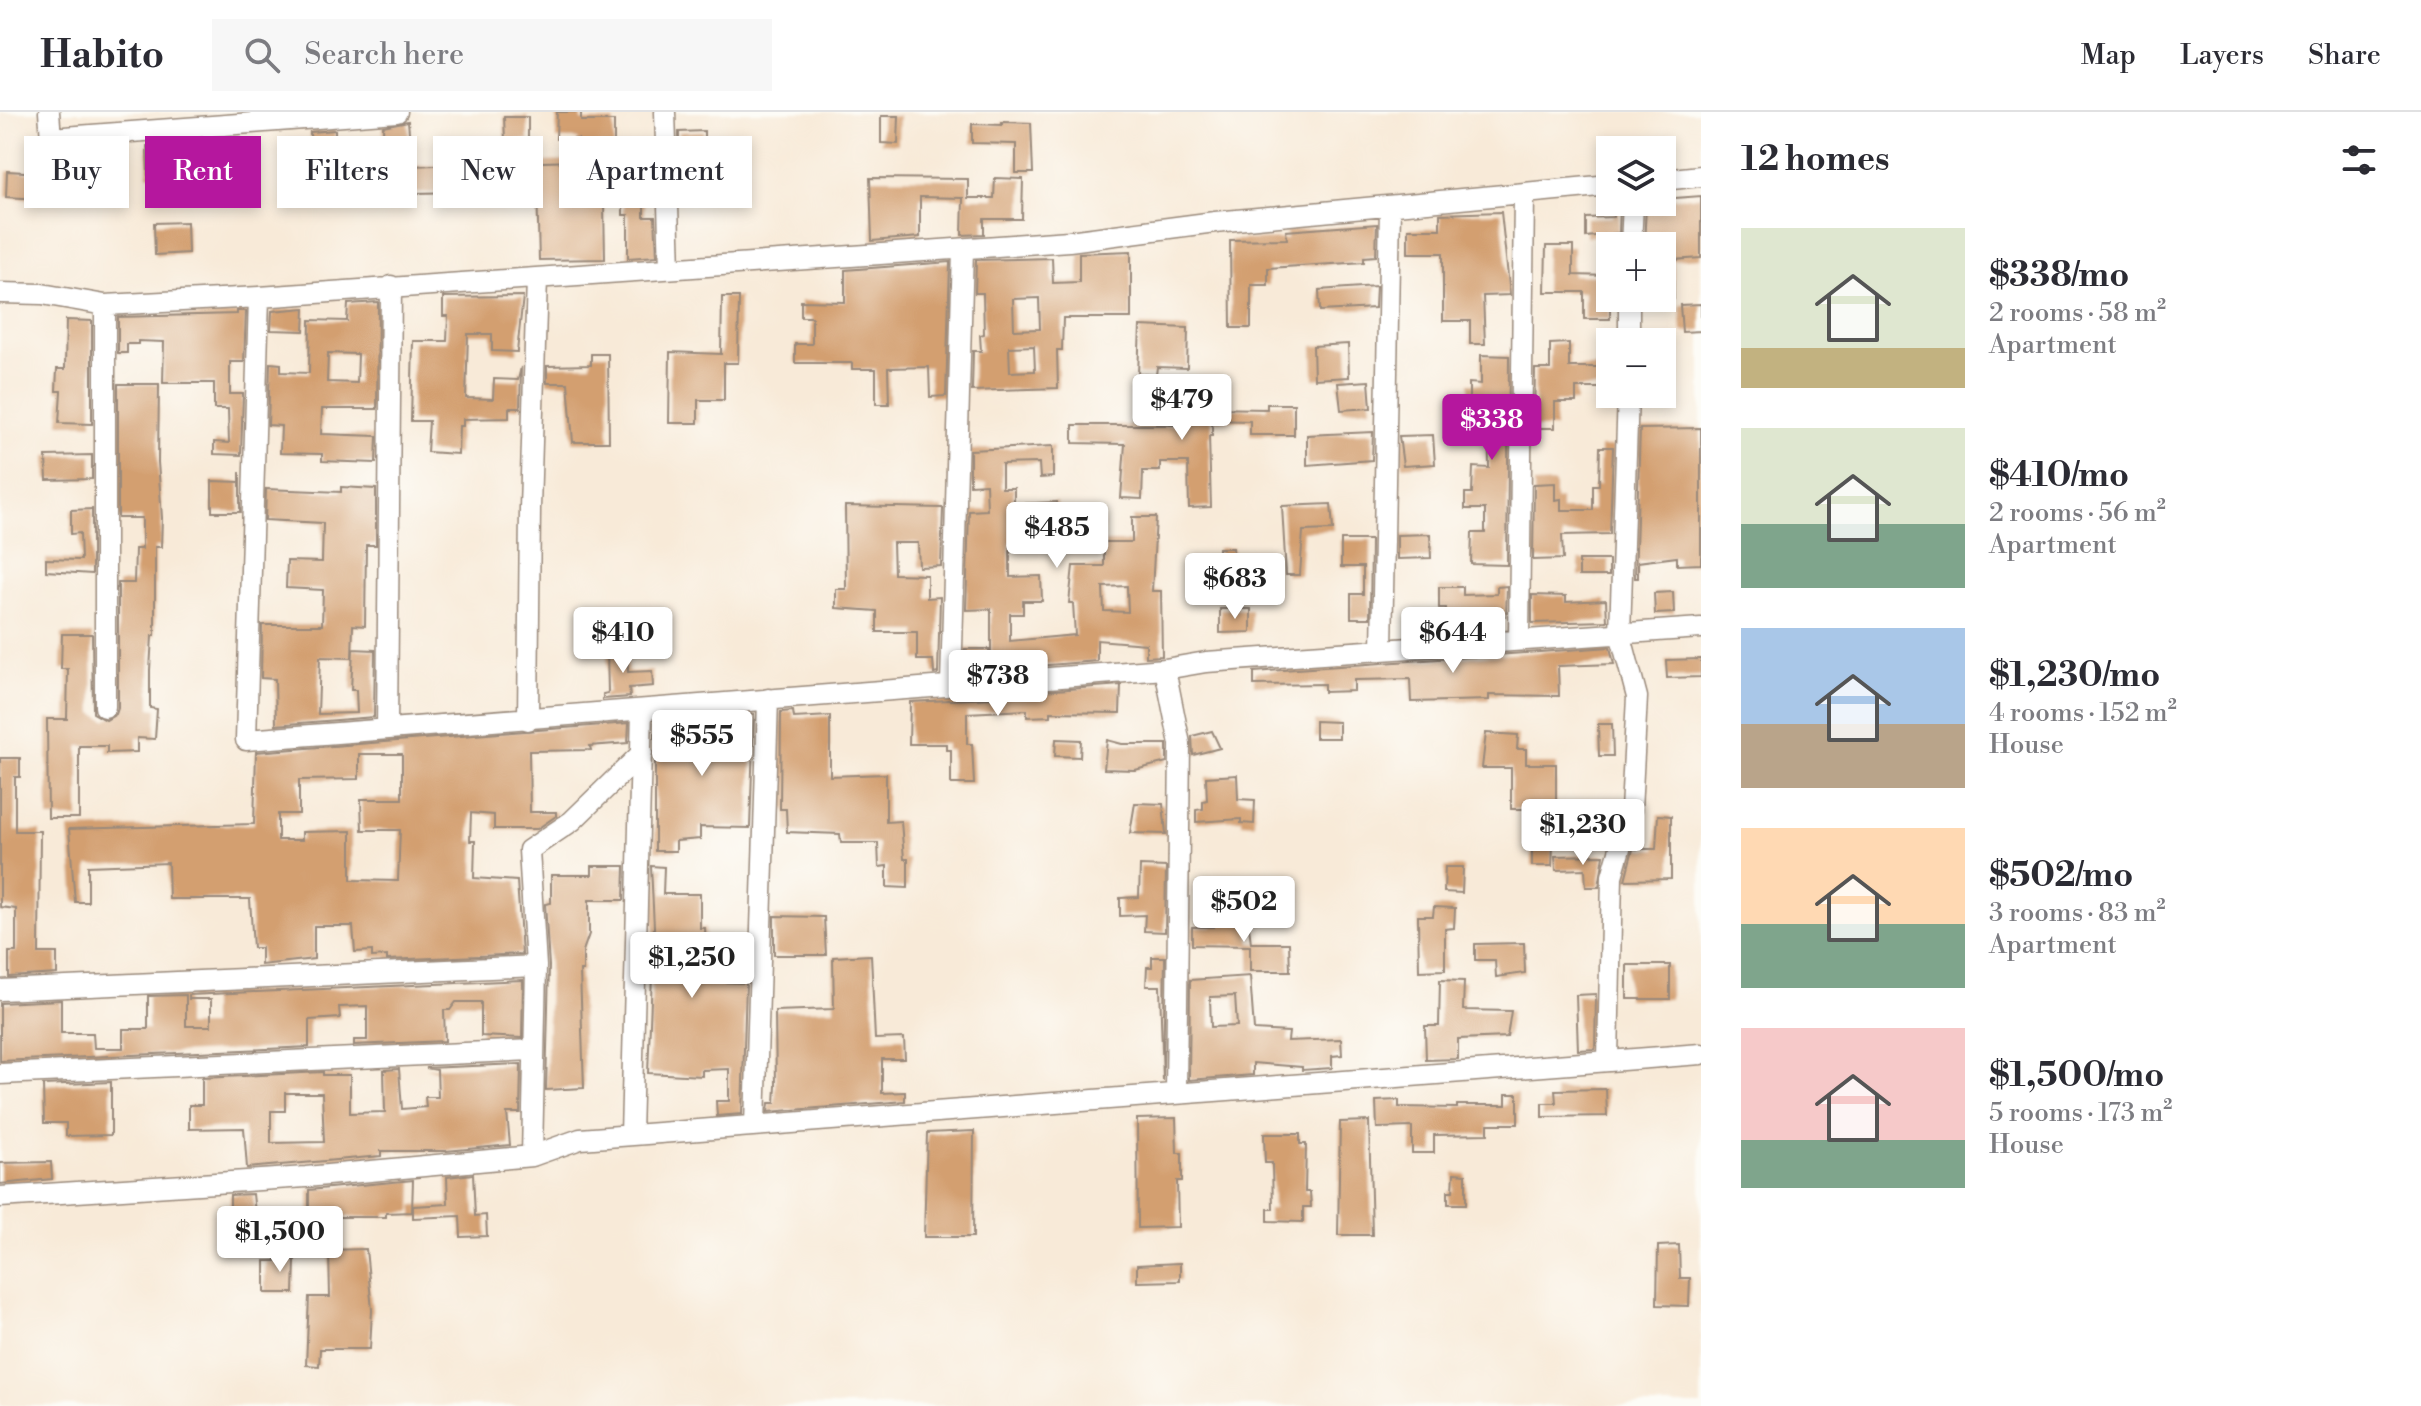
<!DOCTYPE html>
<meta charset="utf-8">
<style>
body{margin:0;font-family:"Libre Bodoni",serif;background:#f7f7f7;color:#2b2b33;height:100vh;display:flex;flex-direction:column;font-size:30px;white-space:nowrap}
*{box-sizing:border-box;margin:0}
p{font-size:26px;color:#7c7c81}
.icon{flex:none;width:44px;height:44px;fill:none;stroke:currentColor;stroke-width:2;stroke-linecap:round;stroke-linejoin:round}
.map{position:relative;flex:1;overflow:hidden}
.sheet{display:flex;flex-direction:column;background:#fff;width:720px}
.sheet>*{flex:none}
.banner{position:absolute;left:24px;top:24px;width:760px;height:72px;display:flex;gap:16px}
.controls{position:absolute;left:1596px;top:24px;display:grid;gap:16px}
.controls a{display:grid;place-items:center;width:80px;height:80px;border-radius:0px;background:#fff;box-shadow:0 4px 12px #0003;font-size:40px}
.price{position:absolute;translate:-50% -68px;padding:0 18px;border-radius:8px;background:#fff;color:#222;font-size:26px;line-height:52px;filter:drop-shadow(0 2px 4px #0008)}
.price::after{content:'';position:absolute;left:50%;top:48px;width:24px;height:18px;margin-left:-12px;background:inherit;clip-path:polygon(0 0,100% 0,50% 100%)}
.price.selected{background:#b5179e;color:#fff}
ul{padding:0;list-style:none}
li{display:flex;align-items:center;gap:24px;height:200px;padding:0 40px}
li span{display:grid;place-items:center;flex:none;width:224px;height:160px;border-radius:0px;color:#555}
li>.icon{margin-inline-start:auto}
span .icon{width:96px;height:96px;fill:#fffc;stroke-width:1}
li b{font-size:34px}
h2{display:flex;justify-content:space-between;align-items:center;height:96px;padding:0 40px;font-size:34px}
.pill{padding:0 28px;border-radius:0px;background:#fff;box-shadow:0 4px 12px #0003;font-size:28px;line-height:72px}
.pill.selected{background:#b5179e;color:#fff}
header{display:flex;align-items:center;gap:48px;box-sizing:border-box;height:112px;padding:0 40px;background:#fff;border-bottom:2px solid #e1e1e2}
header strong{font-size:38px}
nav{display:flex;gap:44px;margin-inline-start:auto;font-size:28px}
.search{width:560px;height:72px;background:#f7f7f7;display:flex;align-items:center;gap:20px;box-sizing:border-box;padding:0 28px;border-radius:0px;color:#7c7c81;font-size:30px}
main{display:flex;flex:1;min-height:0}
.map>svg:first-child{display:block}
.building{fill:#d39f70;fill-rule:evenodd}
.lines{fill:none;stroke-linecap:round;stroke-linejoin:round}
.minor-casing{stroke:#9a8a7b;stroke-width:23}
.minor{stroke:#fff;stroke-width:20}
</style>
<header>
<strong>Habito</strong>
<div class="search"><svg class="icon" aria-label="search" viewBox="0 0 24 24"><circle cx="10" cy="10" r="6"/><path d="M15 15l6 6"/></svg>Search here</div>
<nav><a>Map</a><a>Layers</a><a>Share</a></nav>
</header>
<main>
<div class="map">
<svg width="1701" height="1294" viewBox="0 0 1701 1294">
<rect width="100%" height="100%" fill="#fdfcf7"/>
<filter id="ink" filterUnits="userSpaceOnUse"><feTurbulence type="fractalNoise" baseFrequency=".0125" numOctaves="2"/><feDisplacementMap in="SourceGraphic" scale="16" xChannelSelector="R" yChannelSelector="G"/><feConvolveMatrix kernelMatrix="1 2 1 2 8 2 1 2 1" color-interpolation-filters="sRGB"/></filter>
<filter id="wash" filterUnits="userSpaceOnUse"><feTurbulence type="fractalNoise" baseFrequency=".006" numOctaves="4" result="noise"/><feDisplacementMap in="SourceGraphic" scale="32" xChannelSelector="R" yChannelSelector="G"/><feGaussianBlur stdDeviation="1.8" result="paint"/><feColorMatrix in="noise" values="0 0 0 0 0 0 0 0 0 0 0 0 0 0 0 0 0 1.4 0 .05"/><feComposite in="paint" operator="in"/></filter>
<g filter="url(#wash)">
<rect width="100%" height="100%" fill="#f8ead8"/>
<g id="blocks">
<path class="building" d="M557 0H581V9H614V42L653 41 654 68 644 69V105H655L657 144 628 146V103H623V69L598 70 597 93H604L605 147 539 148 537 74 502 75V51L579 49 578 27H556Z
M881 4H899L898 32 881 31Z
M504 5H528V28H505Z
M408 9 412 54 459 52 460 80 415 81V87L318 85 317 52H311L310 20 335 18V43L384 41 383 14Z
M1002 10 1031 11 1033 61H1016V32L972 31V12L1002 13Z
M704 19V45L679 46V20Z
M214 27 215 63H148L147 34Z
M7 59 42 61 41 87 6 85Z
M870 66 968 67V86H994L995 66 1023 67 1022 107H984V122L962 123 963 86 920 85V125L872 129Z
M1701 84V146L1673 148 1674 187H1662V134H1644L1646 94 1648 90H1662V87Z
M1613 94H1620L1619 121 1586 125V106L1613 105Z
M1501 100 1510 183 1483 184 1485 232H1470V209H1443V141H1408V117H1440V102Z
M187 110 188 141 155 143 154 111Z
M1377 112 1376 144 1364 145V150L1268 156V173H1251V216H1231L1230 128 1287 127 1286 119Z
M1546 134H1573V163L1610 164V207H1584V180H1545Z
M1131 139V206H1063L1062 238H1057L1058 276 972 279 973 239H981L980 223 984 222 983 181H975L976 148 1052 146 1053 171 1079 170V141ZM1039 186 1040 217 1014 218 1013 187ZM1034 234 1035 259 1010 260 1009 235Z
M950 150 946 284 930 285 929 255 888 256 889 292H876V257H852V251H795V232H812V205H801V189L845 190V158Z
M1376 174 1375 196 1320 199 1319 178Z
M523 184 517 240 492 239V222H468L466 286 493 287 494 267 518 268 521 255 520 296H509V306L463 307V314H459L458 342 427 340 429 309H411L413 229H447L448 204H443V185Z
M722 185H739L738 251H724V288H698V311H669L670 240 721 242Z
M378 190 377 297H322L321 322 377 324 376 351 322 349V342L280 341 281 314 268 313 270 251 281 252V260L309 261 310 208 347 209 348 192ZM328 241 358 242 357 271 327 270Z
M1701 192V219L1682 220 1680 193Z
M305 196 304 219 271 218 272 199Z
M237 199H246L244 250H230V282H243L241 343 214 342V330L229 331 228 297H214V271H163L164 230 138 229V232H127V241H118V205L237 202Z
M66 208 92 209V312L59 311 61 279H56L57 257H65Z
M1140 214 1188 216 1187 256 1157 255 1156 263 1138 262Z
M1569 231V255H1610V276H1576V290H1555V316H1534L1535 257H1550V232Z
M1348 232 1349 265 1314 267 1313 234Z
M591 242H608L609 330H573L568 271H547V254L591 253Z
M1481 243 1509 244 1507 453 1471 452 1472 421H1485V397H1465V381H1472L1473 355 1489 356 1488 302H1469V271L1481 272Z
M1369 269 1371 296 1341 298 1338 271Z
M118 272H159L158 350 162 406 161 435H155V524H152L150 558V596L157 597 155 627 137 626V640L107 641V634H79V706H48L47 607H67L68 557H61L62 522H92L93 601 106 608 116 602 118 596V471H134L135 437H142V406H118Z
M1174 283H1207V296L1267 297V292H1294V323H1250V309L1212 308V324H1209L1211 395 1189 396 1188 350H1160V359H1143L1142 387 1121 386 1125 332 1073 331V313H1174Z
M1701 316V452L1677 453V445L1638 450V466H1635L1640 317Z
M1373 320 1372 348 1307 353V323Z
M1433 323 1435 352 1403 354 1399 324Z
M1053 334V365L1040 366 1039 351 1002 352V376H1014V392L1057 390 1058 408 1103 406 1104 427 1010 431V465L1041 464 1042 489H1023V502H1010V529L1075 523 1073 491H1069L1073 454H1104V430H1132V405H1156L1152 479H1161L1162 544 1146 545V532L1097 528V549L1024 555 1023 547 991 548V497L966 498 969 399 987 398 986 372 970 373V338ZM1127 474 1128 500 1104 499 1103 475Z
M1600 335H1613L1610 422 1562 423 1563 447 1533 448 1534 372 1555 371V388L1561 387V398H1593V373H1599Z
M92 343V367L47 368 46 344Z
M240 360V400H212V369L240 370Z
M341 375 376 377V433H366L365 514 353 513 352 546 320 545 318 602 357 601 356 578H351L353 537 375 538 374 605 276 613 275 567 261 566 262 513H322L323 478 286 476 287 449 322 450 323 411 265 408 266 377 341 380Z
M1331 392 1333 418 1303 419 1300 463H1286L1282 394Z
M845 394 943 396 941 454 919 455 918 431H893L894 462 927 463V486L940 485 938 561 934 562 933 548H917V520H877V499L836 496V477H846Z
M92 397V462L46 459V447L81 448 80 421 71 422V398Z
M1430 422 1431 446 1397 447V423Z
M1341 428H1371L1370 506H1351V482H1363V455H1341Z
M1218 436H1233V459H1218Z
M1579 448H1609V464H1579Z
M1507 474 1506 504H1463L1464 519 1446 520V496H1439V475H1463V483L1497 482V475Z
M1673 480 1674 501 1655 502 1654 481Z
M1532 483 1566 484V490L1606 488 1607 509 1532 511Z
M1220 497H1251V520L1220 521Z
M627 535 628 560 652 559 653 574 629 576 630 585 603 587V582L608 581 607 536Z
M1610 535 1614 552 1558 554 1559 584 1489 583V588L1411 590 1410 567 1354 568V579L1324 580V572L1254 573V560Z
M965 537H989V558L964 559Z
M1701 547V565L1667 566 1666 548Z
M1121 573 1120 601 1051 600V604L1027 605V598L967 601V632H972L974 672H951V638H946V632H909L910 590 991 586V583Z
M793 599 794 606 830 604V664L886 662V710L901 709 904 747H908V776L887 775V754L879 755 878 731H841L840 722 787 720 786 697H780L781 600Z
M754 602 750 716 700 715V727L676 729V739H655V609L704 606V613L734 611V603Z
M1315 609 1339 610V626H1315Z
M629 611 628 631 590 634 591 638 529 639 530 700H556V704L537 717H494V703L471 701 470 729H475L474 766 517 769 522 842 387 848V844L372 845V839L355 840 353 814H314V847L261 853V836H253L250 787H169L168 751 88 754V790H75L69 717 254 712 256 640ZM359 642H402V687H361L362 718H400L398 769 351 768V719L302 720V728H278V702H299V668L359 667Z
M1598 612H1612L1613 644H1599Z
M1212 619 1220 636 1193 643 1192 624Z
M1486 621 1518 623 1517 637H1526V652H1556V697H1511V656H1482Z
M1056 627 1081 628 1080 645 1055 644Z
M1107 628 1122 632H1167V650L1135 658 1104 657Z
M0 646H20V665H15V719H40L39 841H57V862L9 865V840H16V797L0 795Z
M1237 663 1238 687 1255 688 1254 712 1241 711V707L1196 710V698L1203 697V689L1207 688 1206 665Z
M1135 691 1163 692 1166 722 1130 721Z
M1658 703 1671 704V767L1625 768 1633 737H1656Z
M1532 730 1553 731 1552 754H1532Z
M1604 743 1599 775H1586L1585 757 1556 758 1555 744Z
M592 754H625L624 788H589V822L583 839V859H580L584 976 546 978 549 854 545 792 551 791V763H592Z
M651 754 664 755 663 782H700V816H705L706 835H701L702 869 746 871 742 1002 717 1004 716 989H729V957L702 958V964L648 961 654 815Z
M1140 754 1166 755 1165 820 1144 819 1145 803 1120 804V786L1139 785Z
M1445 755H1463L1462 781 1444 780Z
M1434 795 1455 796 1454 816 1445 817V858L1419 859 1418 804H1433Z
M774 804 824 805 826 843H774Z
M1248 806 1251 831H1289L1290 859H1250V834L1192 833V815H1213V807Z
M1524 831 1525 861 1496 865 1495 848H1475V832Z
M871 843 875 927 904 926 905 947H882V981L905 980V989L768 1000 769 991H775L776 974 775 899 834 897 833 845Z
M1152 845H1165L1163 969 1160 874H1146L1147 855H1152Z
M1627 853H1670V887H1627Z
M1250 864 1254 918 1289 920 1288 929 1341 927 1342 943 1332 944V956L1302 958V955L1253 951V963L1189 968 1190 868ZM1235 884 1237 914 1211 915 1210 885Z
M523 868 522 926 481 924V890H456L450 898H444L445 929 354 933V928H367V894L339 895 340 906 309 908V935L0 949V891L61 888V921H93L94 936H123V917H148V884L186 883V914H211V887H189V883Z
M1440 868 1464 869 1463 898 1511 899 1507 925 1458 927V947L1426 948 1425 914H1439Z
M1596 882 1595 937 1578 938 1576 883Z
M521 952 520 1001H507L510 1033 446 1039H381V1044L247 1056 244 1016 189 1017V993H202V966L323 960V963H350V1001L385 1000 384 958 399 957 402 997 426 995 425 985H438L437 958 426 956ZM285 981H322L324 1030 271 1031V999H285Z
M111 970V1023L66 1024V1011H44L43 973Z
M1606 977 1607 1004 1542 1005V991H1556L1555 978Z
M1506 982H1518V1012H1488V1022L1434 1023V1041H1412V1015L1377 1016 1376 989 1399 988V995L1457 996V993H1506Z
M1176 1006 1177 1041H1182V1069H1177L1178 1115 1138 1116 1137 1007Z
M1369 1009 1372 1123H1338L1340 1010Z
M974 1019 973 1125H924L927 1021Z
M1264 1022H1300V1032H1306L1305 1080H1310L1311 1095H1303V1110L1268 1109V1097H1273L1272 1051H1265Z
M51 1050 52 1067 0 1072V1051Z
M1454 1061 1466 1062V1092H1448V1079H1453Z
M473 1062 475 1104 486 1103 487 1124 461 1125 460 1104 413 1106V1094L448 1092 447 1065Z
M413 1068 412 1100 386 1101V1105H339V1124H327V1106H309V1078Z
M253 1082 257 1120H230V1083Z
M1679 1133 1680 1166H1690L1689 1194 1657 1193 1658 1134Z
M366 1137 372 1198 370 1237H320L319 1254 306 1253 309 1185H330L329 1138Z
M288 1139 289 1147 295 1148 294 1181H265V1149H276V1140Z
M1180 1151V1169L1137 1170V1153Z"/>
</g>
</g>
<g filter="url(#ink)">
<use href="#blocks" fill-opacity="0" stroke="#9a8a7b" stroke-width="2"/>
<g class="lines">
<g class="minor-casing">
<path id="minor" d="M49 0 51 26 397 0
M665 0 670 156
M1662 68 1701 64
M1631 134 1633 90
M0 181 42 182 105 193 259 185 1069 129 1215 110 1610 73
M259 185 246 628 1165 557 1206 550 1701 516
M105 193V595
M1629 230V186
M1519 528 1524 82
M1382 537 1390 95
M1165 557 1180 632 1176 980
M951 573 963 137
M528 608 530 396 537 166
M387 617 391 174
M0 878 536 854
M1608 947 1612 764 1631 698 1637 585 1620 521 1628 282
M0 962 533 938
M755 1013 768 587
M631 1023 642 599
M532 1044 536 854 529 738 572 709 642 641
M0 1085 306 1065 532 1044 580 1027 1701 942"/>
</g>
<use href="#minor" class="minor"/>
</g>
</g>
</svg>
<div class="controls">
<a><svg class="icon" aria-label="layers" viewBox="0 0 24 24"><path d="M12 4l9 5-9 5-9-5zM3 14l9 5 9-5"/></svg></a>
<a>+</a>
<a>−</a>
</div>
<b class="price" style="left:1182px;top:330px">$479</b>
<b class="price selected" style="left:1492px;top:350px">$338</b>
<b class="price" style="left:1057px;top:458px">$485</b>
<b class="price" style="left:1235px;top:509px">$683</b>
<b class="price" style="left:623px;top:563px">$410</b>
<b class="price" style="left:1453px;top:563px">$644</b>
<b class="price" style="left:998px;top:606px">$738</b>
<b class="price" style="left:702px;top:666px">$555</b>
<b class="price" style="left:1583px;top:755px">$1,230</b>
<b class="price" style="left:1244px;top:832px">$502</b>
<b class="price" style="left:692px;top:888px">$1,250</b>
<b class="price" style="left:280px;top:1162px">$1,500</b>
<div class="banner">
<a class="pill">Buy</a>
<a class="pill selected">Rent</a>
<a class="pill">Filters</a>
<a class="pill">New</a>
<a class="pill">Apartment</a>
</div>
</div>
<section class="sheet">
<h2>12 homes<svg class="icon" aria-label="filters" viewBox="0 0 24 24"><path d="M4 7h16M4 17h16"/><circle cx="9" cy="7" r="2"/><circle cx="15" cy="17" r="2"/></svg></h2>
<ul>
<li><span style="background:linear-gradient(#dfe7d0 75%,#c2b280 0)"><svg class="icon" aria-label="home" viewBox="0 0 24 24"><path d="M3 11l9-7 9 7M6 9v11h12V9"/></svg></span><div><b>$338/mo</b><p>2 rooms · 58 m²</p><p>Apartment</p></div></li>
<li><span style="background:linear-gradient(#dfe7d0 60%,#7fa58c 0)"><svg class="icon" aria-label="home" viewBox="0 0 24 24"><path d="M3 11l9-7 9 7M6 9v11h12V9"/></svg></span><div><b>$410/mo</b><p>2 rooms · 56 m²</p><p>Apartment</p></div></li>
<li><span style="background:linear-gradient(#a9c7e8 60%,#b9a48a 0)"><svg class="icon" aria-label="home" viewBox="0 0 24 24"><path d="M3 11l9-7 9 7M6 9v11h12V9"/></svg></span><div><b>$1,230/mo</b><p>4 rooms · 152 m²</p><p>House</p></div></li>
<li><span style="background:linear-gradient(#ffd9b3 60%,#7fa58c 0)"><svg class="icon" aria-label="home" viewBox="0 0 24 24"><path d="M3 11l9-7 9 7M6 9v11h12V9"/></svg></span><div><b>$502/mo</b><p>3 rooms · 83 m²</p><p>Apartment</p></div></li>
<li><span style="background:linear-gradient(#f6c9c9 70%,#7fa58c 0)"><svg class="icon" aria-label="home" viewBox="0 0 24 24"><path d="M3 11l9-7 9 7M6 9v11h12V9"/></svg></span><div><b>$1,500/mo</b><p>5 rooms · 173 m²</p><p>House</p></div></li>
</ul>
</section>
</main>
